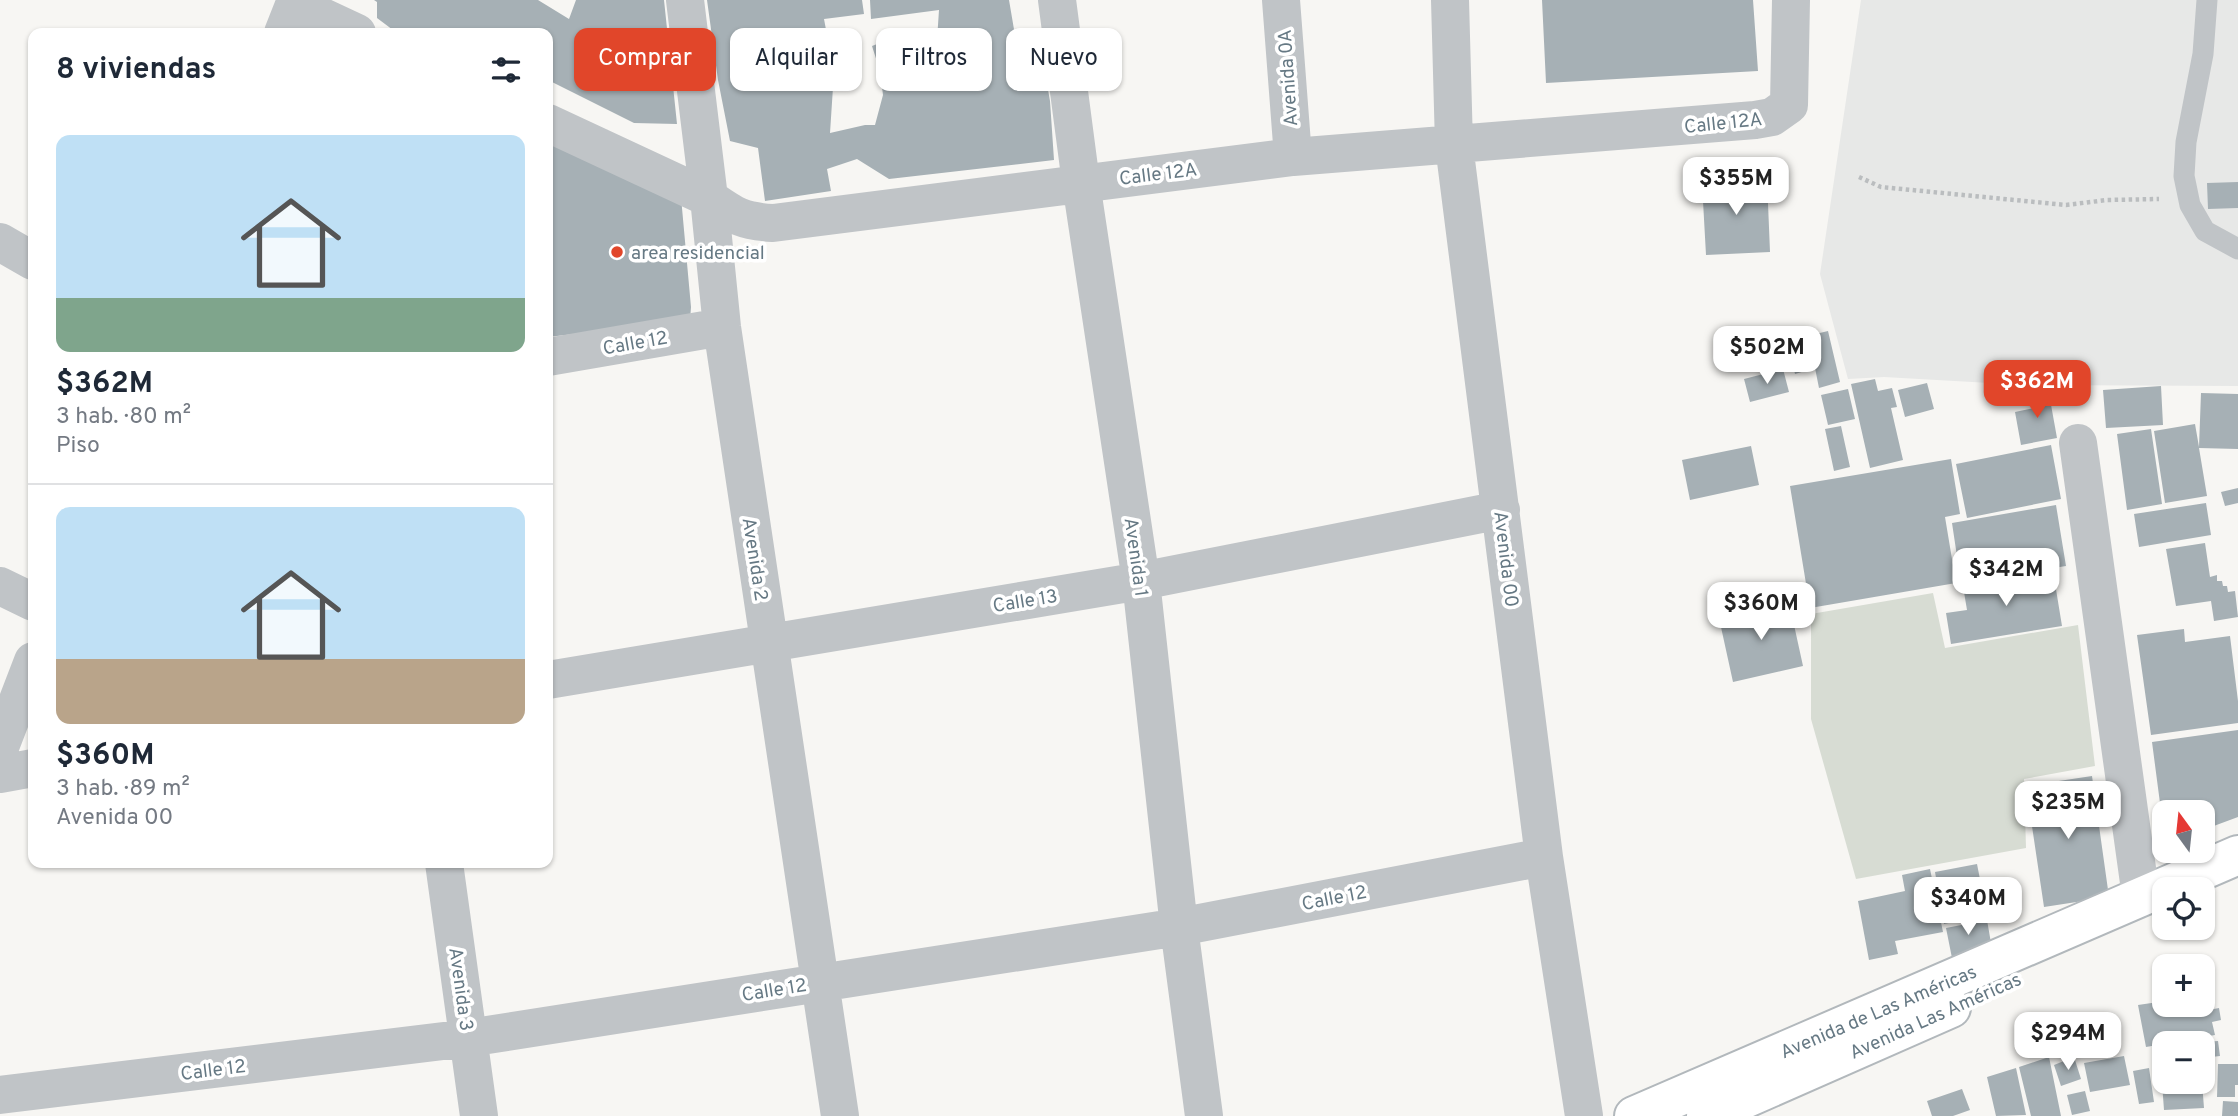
<!DOCTYPE html>
<html lang="es">
<meta charset="utf-8">
<style>
body{margin:0;font-family:Overpass,sans-serif;background:#f2f2f3;color:#1f2937;height:100vh;display:flex;flex-direction:column;font-size:26px;white-space:nowrap}
*{box-sizing:border-box;margin:0}
p{font-size:23px;color:#747a83}
.icon{flex:none;width:38px;height:38px;fill:none;stroke:currentColor;stroke-width:2;stroke-linecap:round;stroke-linejoin:round}
.map{position:relative;flex:1;overflow:hidden}
.panel{position:absolute;left:28px;top:28px;width:525px;height:840px;display:flex;flex-direction:column;background:#fff;border-radius:14px;box-shadow:0 2px 5px #0004}
.panel>*{flex:none}
.hud{position:absolute;left:574px;top:28px;width:665px;height:63px;display:flex;gap:14px}
.needle{width:46px;rotate:345deg}
.tools{position:absolute;left:2152px;top:800px;display:grid;gap:14px}
.tools a{display:grid;place-items:center;width:63px;height:63px;border-radius:14px;background:#fff;box-shadow:0 2px 5px #0004;font-size:35px}
.price{position:absolute;translate:-50% -60px;padding:0 16px;border-radius:14px;background:#fff;color:#222;font-size:23px;line-height:46px;filter:drop-shadow(0 2px 4px #0008)}
.price::after{content:'';position:absolute;left:50%;top:42px;width:21px;height:16px;margin-left:-10px;background:inherit;clip-path:polygon(0 0,100% 0,50% 100%)}
.price.current{background:#e1462a;color:#fff}
ul{padding:0;list-style:none}
li{display:grid;align-content:center;gap:14px;height:371px;padding:0 28px}
li+li{border-top:2px solid #e0e1e3}
li span{display:grid;place-items:center;height:217px;border-radius:14px;color:#555}
li>.icon{margin-inline-start:auto}
span .icon{width:126px;height:126px;fill:#fffc;stroke-width:1}
li b{font-size:30px}
h2{display:flex;justify-content:space-between;align-items:center;height:84px;padding:0 28px;font-size:30px}
.pill{padding:0 24px;border-radius:14px;background:#fff;box-shadow:0 2px 5px #0004;font-size:24px;line-height:63px}
.pill.current{background:#e1462a;color:#fff}
.map>svg:first-child{display:block}
.built{fill:#e7e8e7}
.green{fill:#d7dcd3}
.building{fill:#a6b0b5}
.lines{fill:none;stroke-linecap:round;stroke-linejoin:round}
.secondary-casing{stroke:#b2b8bc;stroke-width:42}
.path{stroke:#babdbf;stroke-width:4.5;stroke-dasharray:3.5 3.5;stroke-linecap:butt}
.service{stroke:#c0c4c7;stroke-width:21}
.minor{stroke:#c0c4c7;stroke-width:38}
.secondary{stroke:#fff;stroke-width:38}
.poi-dot{fill:#e1462a;stroke:#fff;stroke-width:2.5}
.labels{text-anchor:middle;stroke-width:7;stroke-linejoin:round;paint-order:stroke}
.street-label{font-size:19px;fill:#667984;stroke:#fff}
.poi-label{font-size:19px;fill:#667984;stroke:#fff;text-anchor:start}
</style>
<div class="map">
<svg width="2238" height="1116" viewBox="0 0 2238 1116">
<rect width="100%" height="100%" fill="#f7f6f3"/>
<path class="built" d="M1861 0H2238V386L2025 385 1884 377 1848 379 1820 274Z"/>
<path class="green" d="M1933 593 1945 648 2078 625 2095 766 2024 779 2026 848 1856 879 1811 719V614Z"/>
<path class="building" d="M374 0H538L569 19 576 0H664L677 124 634 123 548 80V33H397L377 18V2Z
M707 0H862L864 14 824 19 834 72 830 133 865 125H875L883 95 880 71 872 46 895 37 921 46 937 40 939 10 871 19 870 0H1009L1017 47 1040 44 1050 101 1054 160 889 179 857 159 827 169 831 191 765 201 758 148 730 141 718 80Z
M1542 0H1753L1758 71 1546 83Z
M548 138 681 197 691 307 690 321 548 337Z
M1767 179 1770 252 1706 255 1702 183Z
M2238 182V208L2208 209 2207 183Z
M1828 331 1840 382 1819 388 1815 368 1795 374 1787 341Z
M1783 369 1789 392 1750 402 1744 379Z
M1875 379 1878 391 1892 388 1897 407 1891 408 1903 460 1870 468 1851 384Z
M1927 383 1934 409 1905 417 1898 390Z
M2161 386 2163 425 2106 428 2103 390Z
M2048 388 2057 438 2021 445 2015 412 2034 408 2031 391Z
M1848 389 1855 419 1828 425 1821 395Z
M2201 393 2238 394V449L2199 448 2207 496 2165 503 2154 431 2195 424 2199 447Z
M1841 426 1850 467 1834 471 1825 429Z
M2151 429 2162 504 2127 510 2117 434Z
M2051 445 2061 499 1967 518 1956 464Z
M1751 446 1759 485 1690 500 1682 460Z
M1951 459 1960 514 1945 517 1956 583 1810 608 1790 486Z
M2238 488V503L2225 506 2221 492Z
M2206 503 2211 535 2139 547 2134 514Z
M2056 505 2066 566 1961 583 1952 523Z
M2205 543 2210 577 2217 575V581H2222L2223 586H2227L2228 592 2235 591 2238 617 2214 621 2211 601 2176 606 2166 549Z
M2053 571 2062 626 1951 644 1946 613 1967 610 1963 586Z
M1789 602 1803 666 1733 682 1719 618Z
M2184 629 2185 642 2230 636 2238 701V723L2151 735 2137 635Z
M2238 730V817L2203 830V812H2165V826H2163L2152 742Z
M2092 776 2109 897 2044 907 2026 786Z
M1977 864 1987 915 1944 924 1935 872Z
M1930 869 1943 932 1895 941 1898 954 1869 960 1858 901 1905 891 1902 875Z
M1987 920 1991 943 1952 958 1946 928Z
M2203 994H2205L2209 1010 2219 1008 2221 1020 2212 1022 2215 1035 2146 1047 2138 1005 2165 1001V1004H2203Z
M2218 1041 2220 1056 2203 1058V1042Z
M2165 1046V1082H2163L2159 1047Z
M2124 1056 2130 1085 2090 1092 2084 1063Z
M2049 1057 2061 1116H2031L2019 1067Z
M2074 1057 2081 1079 2061 1086 2054 1065Z
M2218 1064H2238V1085H2235V1097H2217Z
M2016 1068 2026 1115 1996 1116 1987 1077Z
M2149 1068 2154 1102 2139 1104 2133 1071Z
M2202 1082 2204 1108 2164 1110 2162 1083Z
M1962 1089 1970 1110 1953 1116H1932L1927 1101Z
M2085 1091 2090 1111 2072 1115 2067 1095Z
M2223 1101 2238 1102V1116H2222Z"/>
<g class="lines">
<g class="secondary-casing">
<path id="secondary" d="M1634 1116 2238 855
M1706 1116 1951 1008"/>
</g>
<path class="path" d="M1859 177 1881 187 2066 205 2107 200 2159 199"/>
<path class="service" d="M2207 0 2203 54 2186 142 2184 176 2190 205 2205 231 2238 249"/>
<path class="minor" d="M685 0 709 198 722 327 840 1116
M1057 0 1081 183 1141 581 1179 927 1204 1116
M1281 0 1293 157
M1450 0 1454 145 1544 857 1584 1116
M295 4 357 33
M283 33 296 0
M548 123 709 198C735 216 741 221 773 223L1293 157 1755 120 1772 117 1789 105 1791 0
M0 242 33 261
M548 357 722 327
M2078 443 2141 897
M0 586 33 602
M548 680 1141 581 1501 510
M0 747 33 661
M0 774 33 768
M444 863 479 1116
M0 1095 468 1038 1179 927 1544 857"/>
<use href="#secondary" class="secondary"/>
</g>
<circle class="poi-dot" cx="617" cy="252" r="7"/>
<g class="labels">
<g class="street-label">
<text transform="translate(1287 78) rotate(-94)" y="7">Avenida 0A</text>
<text transform="translate(1723 122) rotate(-6)" y="7">Calle 12A</text>
<text transform="translate(1158 173) rotate(-7)" y="7">Calle 12A</text>
<text transform="translate(635 342) rotate(-10)" y="7">Calle 12</text>
<text transform="translate(1137 557) rotate(82)" y="7">Avenida 1</text>
<text transform="translate(756 559) rotate(81)" y="7">Avenida 2</text>
<text transform="translate(1507 559) rotate(83)" y="7">Avenida 00</text>
<text transform="translate(1025 600) rotate(-9)" y="7">Calle 13</text>
<text transform="translate(1334 897) rotate(-11)" y="7">Calle 12</text>
<text transform="translate(462 989) rotate(82)" y="7">Avenida 3</text>
<text transform="translate(774 989) rotate(-9)" y="7">Calle 12</text>
<text transform="translate(1878 1011) rotate(-23)" y="7">Avenida de Las Américas</text>
<text transform="translate(1935 1015) rotate(-24)" y="7">Avenida Las Américas</text>
<text transform="translate(213 1069) rotate(-7)" y="7">Calle 12</text>
</g>
<g class="poi-label">
<text x="631" y="259">area residencial</text>
</g>
</g>
</svg>
<div class="tools">
<a><svg class="needle" viewBox="-14 -14 28 28"><path d="M0-13l5 13h-10z" fill="#e53935"/><path d="M0 13l5-13h-10z" fill="#747a83"/></svg></a>
<a><svg class="icon" aria-label="locate" viewBox="0 0 24 24"><circle cx="12" cy="12" r="6"/><path d="M12 2v4M12 18v4M2 12h4M18 12h4"/></svg></a>
<a>+</a>
<a>−</a>
</div>
<b class="price" style="left:1736px;top:217px">$355M</b>
<b class="price" style="left:1767px;top:386px">$502M</b>
<b class="price current" style="left:2037px;top:420px">$362M</b>
<b class="price" style="left:2006px;top:608px">$342M</b>
<b class="price" style="left:1761px;top:642px">$360M</b>
<b class="price" style="left:2068px;top:841px">$235M</b>
<b class="price" style="left:1968px;top:937px">$340M</b>
<b class="price" style="left:2068px;top:1072px">$294M</b>
<div class="hud">
<a class="pill current">Comprar</a>
<a class="pill">Alquilar</a>
<a class="pill">Filtros</a>
<a class="pill">Nuevo</a>
</div>
<section class="panel">
<h2>8 viviendas<svg class="icon" aria-label="filters" viewBox="0 0 24 24"><path d="M4 7h16M4 17h16"/><circle cx="9" cy="7" r="2"/><circle cx="15" cy="17" r="2"/></svg></h2>
<ul>
<li><span style="background:linear-gradient(#bfe0f5 75%,#7fa58c 0)"><svg class="icon" aria-label="home" viewBox="0 0 24 24"><path d="M3 11l9-7 9 7M6 9v11h12V9"/></svg></span><div><b>$362M</b><p>3 hab. · 80 m²</p><p>Piso</p></div></li>
<li><span style="background:linear-gradient(#bfe0f5 70%,#b9a48a 0)"><svg class="icon" aria-label="home" viewBox="0 0 24 24"><path d="M3 11l9-7 9 7M6 9v11h12V9"/></svg></span><div><b>$360M</b><p>3 hab. · 89 m²</p><p>Avenida 00</p></div></li>
</ul>
</section>
</div>
